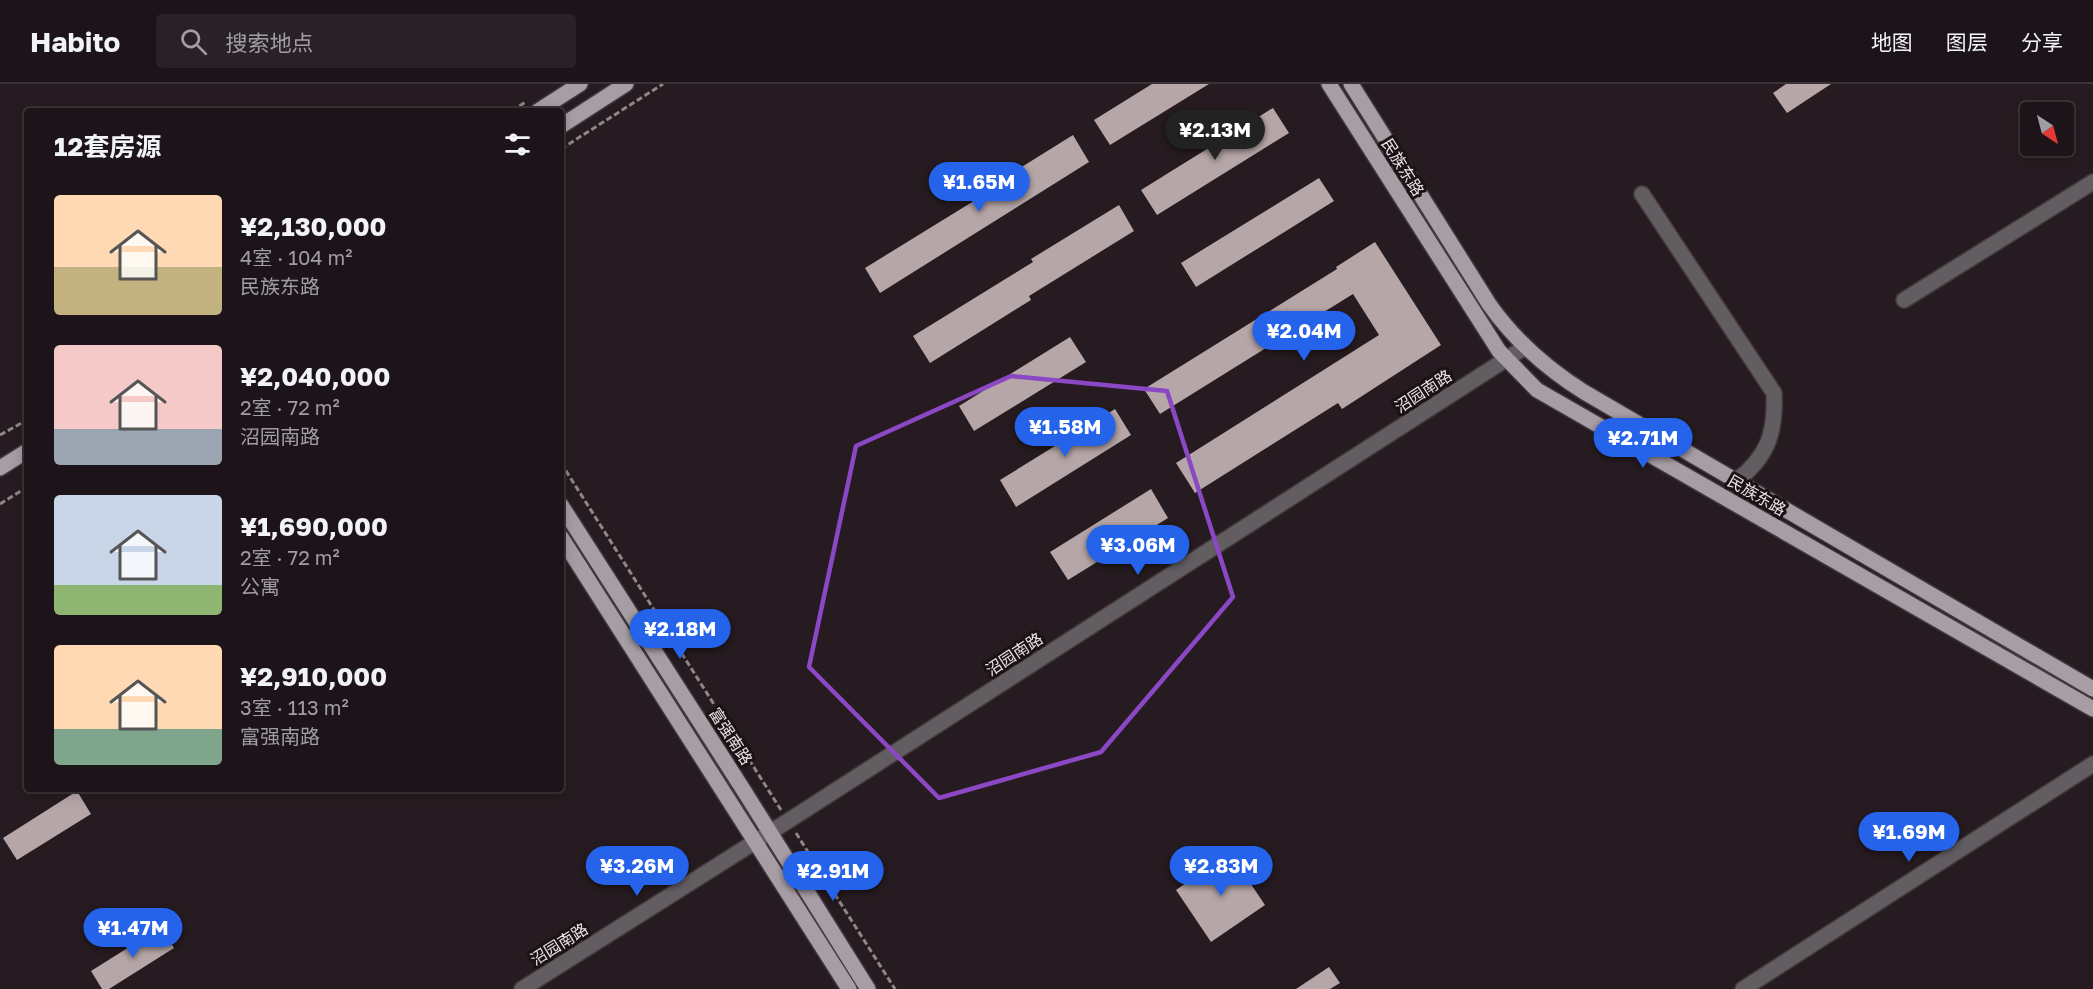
<!DOCTYPE html>
<html lang="zh">
<meta charset="utf-8">
<style>
body{margin:0;font-family:"Golos Text","Noto Sans SC",sans-serif;background:#292125;color:#f1f3f6;height:100vh;display:flex;flex-direction:column;font-size:22px;white-space:nowrap}
*{box-sizing:border-box;margin:0}
p{font-size:20px;color:#a09ea2}
.icon{flex:none;width:33px;height:33px;fill:none;stroke:currentColor;stroke-width:2;stroke-linecap:round;stroke-linejoin:round}
.map{position:relative;flex:1;overflow:hidden}
.side{position:absolute;left:24px;top:24px;width:540px;height:684px;display:flex;flex-direction:column;background:#1c1418;border-radius:6px;box-shadow:0 3px 15px #0003,0 0 0 2px #3a3337}
.side>*{flex:none}
.needle{width:39px;rotate:144deg}
.tools{position:absolute;left:2020px;top:18px;display:grid;gap:12px}
.tools a{display:grid;place-items:center;width:54px;height:54px;border-radius:6px;background:#1c1418;box-shadow:0 3px 15px #0003,0 0 0 2px #3a3337;font-size:30px}
.price{position:absolute;translate:-50% -51px;padding:0 14px;border-radius:21px;background:#2563eb;color:#fff;font-size:20px;line-height:39px;filter:drop-shadow(0 2px 3px #0008)}
.price::after{content:'';position:absolute;left:50%;top:36px;width:18px;height:14px;margin-left:-9px;background:inherit;clip-path:polygon(0 0,100% 0,50% 100%)}
.price.on{background:#222;color:#fff}
ul{padding:0;list-style:none}
li{display:flex;align-items:center;gap:18px;height:150px;padding:0 30px}
li span{display:grid;place-items:center;flex:none;width:168px;height:120px;border-radius:6px;color:#555}
li>.icon{margin-inline-start:auto}
span .icon{width:72px;height:72px;fill:#fffc;stroke-width:1}
li b{font-size:26px}
h2{display:flex;justify-content:space-between;align-items:center;height:72px;padding:0 30px;font-size:26px}
header{display:flex;align-items:center;gap:36px;box-sizing:border-box;height:84px;padding:0 30px;background:#1c1418;border-bottom:2px solid #3a3337}
header strong{font-size:28px}
nav{display:flex;gap:33px;margin-inline-start:auto;font-size:21px}
.search{width:420px;height:54px;background:#292125;display:flex;align-items:center;gap:15px;box-sizing:border-box;padding:0 21px;border-radius:6px;color:#a09ea2;font-size:22px}
.map>svg:first-child{display:block}
.building{fill:#b6a6a7}
.lines{fill:none;stroke-linecap:round;stroke-linejoin:round}
.minor-casing{stroke:#41373c;stroke-width:18}
.major-casing{stroke:#41373c;stroke-width:18}
.path{stroke:#90868a;stroke-width:3;stroke-dasharray:6 3;stroke-linecap:butt}
.minor{stroke:#625d61;stroke-width:15}
.major{stroke:#a69da5;stroke-width:15}
.marked{fill:none;stroke:#8c47c5;stroke-width:4.5;stroke-linejoin:round}
.labels{text-anchor:middle;stroke-width:6;stroke-linejoin:round;paint-order:stroke}
.street-label{font-size:16px;fill:#eae2e5;stroke:#1c1216}
</style>
<header>
<strong>Habito</strong>
<div class="search"><svg class="icon" aria-label="search" viewBox="0 0 24 24"><circle cx="10" cy="10" r="6"/><path d="M15 15l6 6"/></svg>搜索地点</div>
<nav><a>地图</a><a>图层</a><a>分享</a></nav>
</header>
<div class="map">
<svg width="2093" height="905" viewBox="0 0 2093 905">
<rect width="100%" height="100%" fill="#261b20"/>
<path class="building" d="M1152 0H1209L1110 61 1094 36Z
M1786 0H1831L1787 29 1773 9Z
M1273 24 1289 49 1157 131 1141 106Z
M1073 51 1089 78 880 209 865 184 990 107 988 104Z
M1319 94 1334 117 1196 203 1181 179Z
M1119 121 1134 147 1029 212 1031 216 930 279 913 252 1033 178 1031 175Z
M1375 158 1441 261 1342 325 1338 319 1195 409 1176 379 1379 251 1353 210 1160 330 1144 305 1337 185 1336 183Z
M1070 253 1086 278 974 347 959 322Z
M1115 325 1131 351 1016 423 1000 396Z
M1151 405 1168 434 1068 496 1050 468Z
M77 707 91 730 17 776 3 754Z
M1230 769 1265 821 1211 858 1176 806Z
M161 843 174 864 109 905H102L91 887Z
M1329 883 1340 899 1330 905H1296Z"/>
<g class="lines">
<g class="minor-casing">
<path id="minor" d="M1642 110 1774 309C1776 348 1768 373 1736 397
M1904 216 2093 98
M522 905 788 737 1525 263
M1743 905 2093 680"/>
</g>
<g class="major-casing">
<path id="major" d="M1329 0 1499 267 1537 306 2093 625
M1351 0 1489 220C1515 257 1546 284 1584 308L2093 605
M538 27 580 0
M561 42 626 0
M0 384 27 367
M561 421 746 710 868 905
M561 453 849 905"/>
</g>
<path class="path" d="M512 27 527 17
M561 65 663 0
M0 351 27 336
M561 379 781 726
M0 420 27 403
M796 749 895 905"/>
<use href="#minor" class="minor"/>
<use href="#major" class="major"/>
</g>
<path class="marked" d="M1011 292 1167 307 1233 513 1101 668 939 714 809 583 856 362Z"/>
<g class="labels">
<g class="street-label">
<text transform="translate(1403 83) rotate(58)" y="6">民族东路</text>
<text transform="translate(1423 307) rotate(-33)" y="6">沼园南路</text>
<text transform="translate(1757 411) rotate(30)" y="6">民族东路</text>
<text transform="translate(1014 570) rotate(-33)" y="6">沼园南路</text>
<text transform="translate(731 652) rotate(57)" y="6">富强南路</text>
<text transform="translate(559 860) rotate(-32)" y="6">沼园南路</text>
</g>
</g>
</svg>
<div class="tools">
<a><svg class="needle" viewBox="-14 -14 28 28"><path d="M0-13l5 13h-10z" fill="#e53935"/><path d="M0 13l5-13h-10z" fill="#a09ea2"/></svg></a>
</div>
<b class="price on" style="left:1215px;top:77px">¥2.13M</b>
<b class="price" style="left:979px;top:129px">¥1.65M</b>
<b class="price" style="left:1304px;top:278px">¥2.04M</b>
<b class="price" style="left:1065px;top:374px">¥1.58M</b>
<b class="price" style="left:1643px;top:385px">¥2.71M</b>
<b class="price" style="left:1138px;top:492px">¥3.06M</b>
<b class="price" style="left:680px;top:576px">¥2.18M</b>
<b class="price" style="left:1909px;top:779px">¥1.69M</b>
<b class="price" style="left:637px;top:813px">¥3.26M</b>
<b class="price" style="left:1221px;top:813px">¥2.83M</b>
<b class="price" style="left:833px;top:818px">¥2.91M</b>
<b class="price" style="left:133px;top:875px">¥1.47M</b>
<section class="side">
<h2>12套房源<svg class="icon" aria-label="filters" viewBox="0 0 24 24"><path d="M4 7h16M4 17h16"/><circle cx="9" cy="7" r="2"/><circle cx="15" cy="17" r="2"/></svg></h2>
<ul>
<li><span style="background:linear-gradient(#ffd9b3 60%,#c2b280 0)"><svg class="icon" aria-label="home" viewBox="0 0 24 24"><path d="M3 11l9-7 9 7M6 9v11h12V9"/></svg></span><div><b>¥2,130,000</b><p>4室 · 104 m²</p><p>民族东路</p></div></li>
<li><span style="background:linear-gradient(#f6c9c9 70%,#9aa5b1 0)"><svg class="icon" aria-label="home" viewBox="0 0 24 24"><path d="M3 11l9-7 9 7M6 9v11h12V9"/></svg></span><div><b>¥2,040,000</b><p>2室 · 72 m²</p><p>沼园南路</p></div></li>
<li><span style="background:linear-gradient(#c9d6e8 75%,#8fb573 0)"><svg class="icon" aria-label="home" viewBox="0 0 24 24"><path d="M3 11l9-7 9 7M6 9v11h12V9"/></svg></span><div><b>¥1,690,000</b><p>2室 · 72 m²</p><p>公寓</p></div></li>
<li><span style="background:linear-gradient(#ffd9b3 70%,#7fa58c 0)"><svg class="icon" aria-label="home" viewBox="0 0 24 24"><path d="M3 11l9-7 9 7M6 9v11h12V9"/></svg></span><div><b>¥2,910,000</b><p>3室 · 113 m²</p><p>富强南路</p></div></li>
</ul>
</section>
</div>
